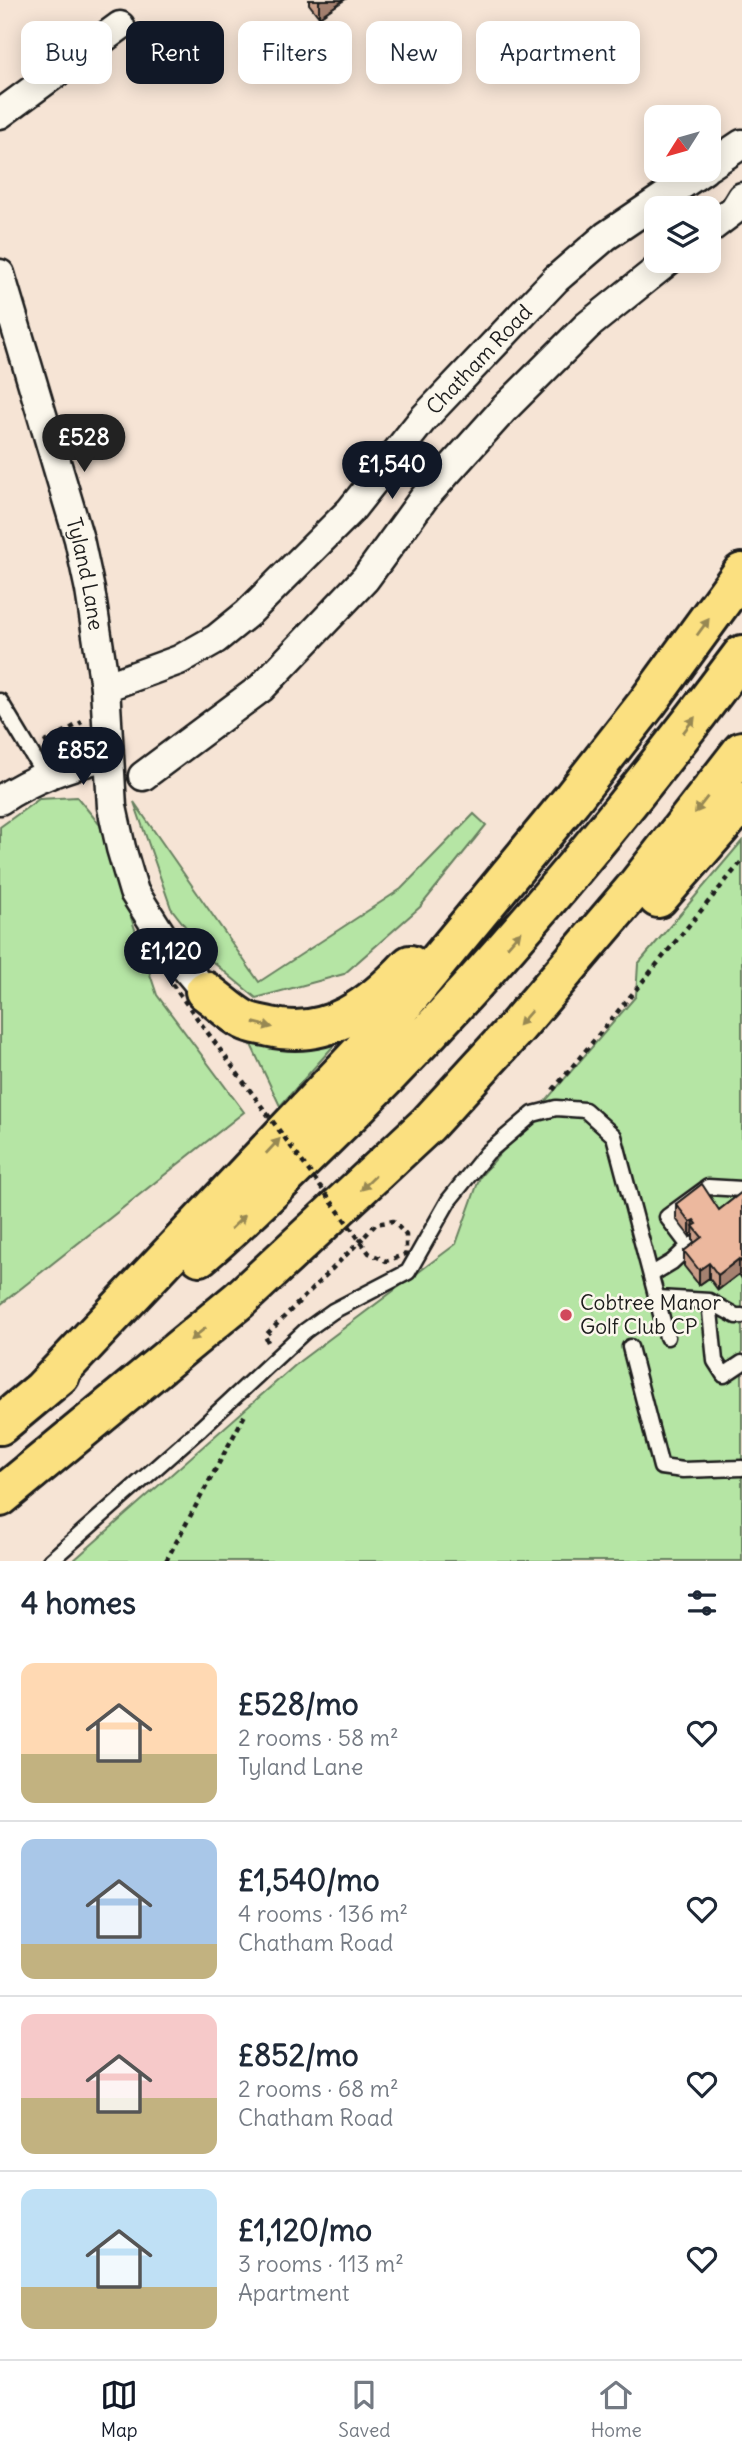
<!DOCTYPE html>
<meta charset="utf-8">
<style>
body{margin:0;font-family:Delius,sans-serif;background:#f2f2f3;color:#1f2937;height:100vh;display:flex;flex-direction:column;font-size:26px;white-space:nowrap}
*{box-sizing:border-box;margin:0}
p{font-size:23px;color:#747a83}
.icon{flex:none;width:38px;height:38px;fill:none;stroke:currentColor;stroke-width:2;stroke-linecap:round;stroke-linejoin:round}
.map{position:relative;height:1561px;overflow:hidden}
.drawer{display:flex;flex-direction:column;background:#fff;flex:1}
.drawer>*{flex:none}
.guide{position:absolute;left:21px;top:21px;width:700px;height:63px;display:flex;gap:14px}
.needle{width:46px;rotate:233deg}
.fabs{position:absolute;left:644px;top:105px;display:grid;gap:14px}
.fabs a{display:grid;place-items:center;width:77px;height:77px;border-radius:14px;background:#fff;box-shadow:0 4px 18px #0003;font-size:35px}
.price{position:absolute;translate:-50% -60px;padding:0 16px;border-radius:24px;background:#111827;color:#fff;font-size:23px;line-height:46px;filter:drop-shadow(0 2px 4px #0008)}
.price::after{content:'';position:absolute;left:50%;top:42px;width:21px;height:16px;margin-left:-10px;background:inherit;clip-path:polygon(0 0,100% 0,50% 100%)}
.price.active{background:#222;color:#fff}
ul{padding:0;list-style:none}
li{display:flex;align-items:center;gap:21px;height:175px;padding:0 21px}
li+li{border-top:2px solid #e0e1e3}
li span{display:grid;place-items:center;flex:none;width:196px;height:140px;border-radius:14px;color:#555}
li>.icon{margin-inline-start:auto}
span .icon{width:84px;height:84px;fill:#fffc;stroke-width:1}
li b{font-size:30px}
h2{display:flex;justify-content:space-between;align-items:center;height:84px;padding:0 21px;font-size:30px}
.tag{padding:0 24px;border-radius:14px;background:#fff;box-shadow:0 4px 18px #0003;font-size:24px;line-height:63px}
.tag.active{background:#111827;color:#fff}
.dock{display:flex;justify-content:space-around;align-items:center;height:98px;border-top:2px solid #e0e1e3;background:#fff;font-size:19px;color:#747a83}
.dock a{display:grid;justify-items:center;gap:4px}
.dock .active{color:#111827}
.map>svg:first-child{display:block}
.green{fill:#b5e5a4;stroke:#688060;stroke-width:2}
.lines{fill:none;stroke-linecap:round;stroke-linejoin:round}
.lane-casing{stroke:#1c1c1c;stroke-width:19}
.street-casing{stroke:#1c1c1c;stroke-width:33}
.highway-casing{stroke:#1c1c1c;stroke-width:44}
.path{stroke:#1c1c1c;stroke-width:4.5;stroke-dasharray:5 5;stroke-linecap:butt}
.lane{stroke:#fbf7ec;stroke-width:14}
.street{stroke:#fbf7ec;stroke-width:28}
.highway{stroke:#fbe080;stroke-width:38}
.path-bridge{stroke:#1c1c1c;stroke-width:4.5;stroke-dasharray:5 5;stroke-linecap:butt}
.wall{fill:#cb9e88;stroke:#1c1c1c;stroke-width:2}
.shaded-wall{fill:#a5816f;stroke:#1c1c1c;stroke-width:2}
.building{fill:#ecb89e;stroke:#1c1c1c;stroke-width:2}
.oneway{fill:#978853}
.poi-dot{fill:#d1495b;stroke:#fbf7ec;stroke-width:2.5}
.labels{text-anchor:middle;stroke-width:5;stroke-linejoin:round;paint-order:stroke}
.street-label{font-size:21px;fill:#1c1c1c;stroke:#fbf7ec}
.poi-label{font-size:21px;fill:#1c1c1c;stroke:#fbf7ec;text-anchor:start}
</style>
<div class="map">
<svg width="742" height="1561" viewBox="0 0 742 1561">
<rect width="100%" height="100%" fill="#f6e4d5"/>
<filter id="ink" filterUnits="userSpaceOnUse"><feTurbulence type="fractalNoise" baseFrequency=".0143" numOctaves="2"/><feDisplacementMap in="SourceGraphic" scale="14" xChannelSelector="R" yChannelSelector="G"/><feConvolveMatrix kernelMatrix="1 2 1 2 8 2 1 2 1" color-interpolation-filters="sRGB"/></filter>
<g filter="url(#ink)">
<path class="green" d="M77 797 100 825 157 995 244 1112 0 1305V827L39 799Z
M134 802 259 982 401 889 474 814 486 825 420 907 344 974 256 998 213 962 171 908Z
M742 841V1561H73L300 1361 456 1244 480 1177 636 996 638 964Z
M354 1023 280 1106 245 1032Z"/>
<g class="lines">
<g class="lane-casing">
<path id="lane" d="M0 701 45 776
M652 1274 672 1262 689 1246 667 1217 708 1187 742 1189
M658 1298 709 1301 736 1316H742
M709 1301 715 1361 724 1375 742 1363
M630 1347 661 1467 683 1470 742 1468
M50 1561 201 1428 305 1331 333 1311 408 1272 449 1200 487 1153 533 1114 556 1108 585 1110 614 1136 667 1337"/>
</g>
<g class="street-casing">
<g id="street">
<path d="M0 114 120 26"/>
<path d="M709 166 742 144"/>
<path d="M709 229 734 210 742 197"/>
<path id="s1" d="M0 274 79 539 90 590 105 687 112 807 121 848 134 892 173 953 205 991"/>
<path id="s2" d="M105 687 179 660 216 639 248 613 350 511 423 419 556 279 606 236 704 170"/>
<path d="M143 776 261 688 365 579 424 498 504 409 587 326 668 261"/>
<path d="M0 800C33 778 68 766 107 756"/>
</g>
</g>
<g class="highway-casing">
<path id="highway" d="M658 898 742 802
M205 991C218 1000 231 1013 244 1020 252 1024 262 1025 270 1027 327 1041 373 1005 410 965
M200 1256C239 1223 275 1187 312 1151 470 999 611 831 742 655
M41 1391 380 1032 572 799 648 702 742 573
M0 1425 60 1375
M0 1497 239 1300 428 1124 516 1028 636 887 742 751"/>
</g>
<path class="path" d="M44 743 82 722
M553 1090 742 861
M268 1342 265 1336 364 1237
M166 1561 246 1413"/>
<use href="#lane" class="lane"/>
<use href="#street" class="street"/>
<use href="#highway" class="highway"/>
<path class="path-bridge" d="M172 984 369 1253 386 1261 406 1254V1235L393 1221 376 1224 364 1237"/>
</g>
<path class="wall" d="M309 0H344L319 17 309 4Z
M742 1192V1279L739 1274 718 1290 709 1278 699 1285 684 1266V1251L695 1243 693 1241V1235L690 1237 676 1219V1204L719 1210Z"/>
<path class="shaded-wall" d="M321 0H344L319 17V1Z
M694 1220 693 1235 690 1237V1222Z
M739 1259V1274L718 1290V1275Z
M709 1263V1278L699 1285V1270Z"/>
<path class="building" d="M702 1184 719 1210 742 1192V1263L739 1259 718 1275 709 1263 699 1270 684 1251 702 1237 693 1226 697 1224 694 1220 690 1222 676 1204Z"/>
<defs><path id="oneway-solid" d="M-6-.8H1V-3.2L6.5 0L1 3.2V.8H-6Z" transform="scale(1.75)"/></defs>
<g class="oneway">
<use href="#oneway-solid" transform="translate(703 627) rotate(-54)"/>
<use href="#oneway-solid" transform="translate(689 725) rotate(-53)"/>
<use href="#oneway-solid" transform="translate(701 805) rotate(128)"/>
<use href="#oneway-solid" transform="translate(514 939) rotate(-49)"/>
<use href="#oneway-solid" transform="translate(525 1018) rotate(131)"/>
<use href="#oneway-solid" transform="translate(263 1025) rotate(14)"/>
<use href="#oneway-solid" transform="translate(273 1146) rotate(-47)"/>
<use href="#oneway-solid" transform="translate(368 1183) rotate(136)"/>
<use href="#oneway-solid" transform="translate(238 1222) rotate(-44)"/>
<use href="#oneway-solid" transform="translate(198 1334) rotate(141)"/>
</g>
</g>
<circle class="poi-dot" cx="566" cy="1315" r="7"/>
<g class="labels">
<g class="street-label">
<text dy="7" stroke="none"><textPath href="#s2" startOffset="506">Chatham Road</textPath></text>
<text dy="7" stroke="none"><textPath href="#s1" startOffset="312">Tyland Lane</textPath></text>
</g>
<g class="poi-label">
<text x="580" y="1310">Cobtree Manor<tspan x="580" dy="24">Golf Club CP</tspan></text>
</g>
</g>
</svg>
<div class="fabs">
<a><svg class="needle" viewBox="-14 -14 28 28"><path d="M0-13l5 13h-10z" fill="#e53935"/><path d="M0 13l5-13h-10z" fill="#747a83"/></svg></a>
<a><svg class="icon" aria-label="layers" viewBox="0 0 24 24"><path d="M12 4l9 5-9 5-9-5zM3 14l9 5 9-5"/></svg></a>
</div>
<b class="price active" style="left:84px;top:474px">£528</b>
<b class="price" style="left:392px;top:501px">£1,540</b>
<b class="price" style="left:83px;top:787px">£852</b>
<b class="price" style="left:171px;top:988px">£1,120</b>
<div class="guide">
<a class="tag">Buy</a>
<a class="tag active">Rent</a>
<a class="tag">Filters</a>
<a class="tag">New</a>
<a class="tag">Apartment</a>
</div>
</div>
<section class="drawer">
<h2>4 homes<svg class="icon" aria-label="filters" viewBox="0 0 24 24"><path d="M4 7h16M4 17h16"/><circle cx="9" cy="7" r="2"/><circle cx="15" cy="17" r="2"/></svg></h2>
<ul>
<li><span style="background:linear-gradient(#ffd9b3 65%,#c2b280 0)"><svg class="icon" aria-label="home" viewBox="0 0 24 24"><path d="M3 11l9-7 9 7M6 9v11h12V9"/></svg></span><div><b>£528/mo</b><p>2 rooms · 58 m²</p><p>Tyland Lane</p></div><svg class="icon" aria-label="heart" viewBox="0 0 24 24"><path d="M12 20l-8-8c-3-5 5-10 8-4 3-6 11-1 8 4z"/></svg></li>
<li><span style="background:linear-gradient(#a9c7e8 75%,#c2b280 0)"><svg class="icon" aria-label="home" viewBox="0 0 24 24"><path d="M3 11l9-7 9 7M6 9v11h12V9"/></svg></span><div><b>£1,540/mo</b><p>4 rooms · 136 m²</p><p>Chatham Road</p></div><svg class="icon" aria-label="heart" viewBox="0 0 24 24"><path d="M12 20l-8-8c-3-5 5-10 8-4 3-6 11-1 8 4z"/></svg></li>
<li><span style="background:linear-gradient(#f6c9c9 60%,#c2b280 0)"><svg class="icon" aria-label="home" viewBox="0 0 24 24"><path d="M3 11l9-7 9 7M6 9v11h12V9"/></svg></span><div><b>£852/mo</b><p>2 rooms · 68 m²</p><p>Chatham Road</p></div><svg class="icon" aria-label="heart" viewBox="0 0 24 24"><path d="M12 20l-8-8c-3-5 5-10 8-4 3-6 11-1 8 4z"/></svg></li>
<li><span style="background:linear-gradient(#bfe0f5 70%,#c2b280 0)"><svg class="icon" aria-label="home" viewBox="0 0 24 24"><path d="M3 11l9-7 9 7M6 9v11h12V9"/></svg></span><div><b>£1,120/mo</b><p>3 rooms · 113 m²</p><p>Apartment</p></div><svg class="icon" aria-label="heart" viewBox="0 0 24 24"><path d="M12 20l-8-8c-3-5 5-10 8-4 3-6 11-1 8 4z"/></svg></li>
</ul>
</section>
<nav class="dock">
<a class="active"><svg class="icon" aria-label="map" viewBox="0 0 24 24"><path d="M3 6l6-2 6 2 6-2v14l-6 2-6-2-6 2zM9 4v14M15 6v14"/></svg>Map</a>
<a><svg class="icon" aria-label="saved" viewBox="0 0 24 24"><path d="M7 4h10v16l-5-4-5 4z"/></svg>Saved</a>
<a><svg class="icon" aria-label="home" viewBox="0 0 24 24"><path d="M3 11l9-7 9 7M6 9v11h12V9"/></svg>Home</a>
</nav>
